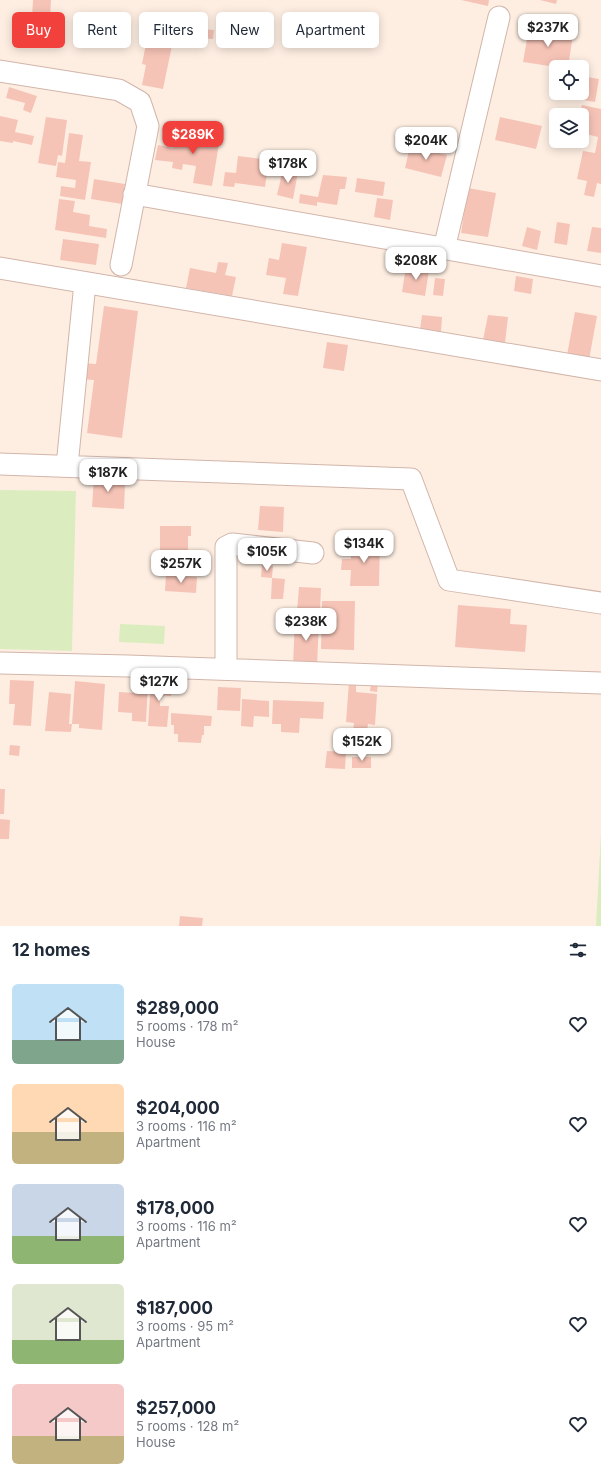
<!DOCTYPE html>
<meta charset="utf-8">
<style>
body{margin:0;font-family:Inter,sans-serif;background:#f2f2f3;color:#1f2937;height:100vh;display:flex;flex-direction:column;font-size:15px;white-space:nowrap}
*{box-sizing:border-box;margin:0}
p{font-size:13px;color:#747a83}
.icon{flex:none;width:22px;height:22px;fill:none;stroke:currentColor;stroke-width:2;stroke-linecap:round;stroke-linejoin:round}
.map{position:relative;height:926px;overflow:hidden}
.panel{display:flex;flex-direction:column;background:#fff;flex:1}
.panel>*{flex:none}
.hud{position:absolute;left:12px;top:12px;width:400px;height:36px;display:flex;gap:8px}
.tools{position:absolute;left:549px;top:60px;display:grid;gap:8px}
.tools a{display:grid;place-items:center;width:40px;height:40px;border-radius:6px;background:#fff;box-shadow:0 2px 10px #0003;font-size:20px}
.price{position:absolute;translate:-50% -34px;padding:0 9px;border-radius:8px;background:#fff;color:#222;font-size:13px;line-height:26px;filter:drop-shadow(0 1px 2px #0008)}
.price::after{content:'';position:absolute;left:50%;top:24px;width:12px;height:9px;margin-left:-6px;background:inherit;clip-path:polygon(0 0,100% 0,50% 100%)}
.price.on{background:#f2413d;color:#fff}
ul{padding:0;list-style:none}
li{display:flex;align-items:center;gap:12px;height:100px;padding:0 12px}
li span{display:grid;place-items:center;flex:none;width:112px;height:80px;border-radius:6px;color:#555}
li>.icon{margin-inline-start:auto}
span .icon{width:48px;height:48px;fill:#fffc;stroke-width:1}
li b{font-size:17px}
h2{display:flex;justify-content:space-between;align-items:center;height:48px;padding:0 12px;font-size:17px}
.pill{padding:0 14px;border-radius:6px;background:#fff;box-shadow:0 2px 10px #0003;font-size:14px;line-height:36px}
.pill.on{background:#f2413d;color:#fff}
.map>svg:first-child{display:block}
.green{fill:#dbedbf}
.building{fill:#f6c4b7}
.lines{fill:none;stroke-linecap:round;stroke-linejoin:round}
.minor-casing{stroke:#d2b5aa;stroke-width:23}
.minor{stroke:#fff;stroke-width:21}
</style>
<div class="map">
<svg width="601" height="926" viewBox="0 0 601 926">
<rect width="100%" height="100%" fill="#feeee2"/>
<path class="green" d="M0 490 76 491 72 651 0 649Z
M120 624 165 626 164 644 119 642Z
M601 833V926H596Z"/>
<path class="building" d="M33 0H51L50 18 32 17Z
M461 0H489L488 6Z
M540 0H557L556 4Z
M151 18 170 22 168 34 174 36 163 89 142 85 146 65 142 64Z
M25 26 51 31 47 48 21 43Z
M188 28 214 30 213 39 187 37Z
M529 28 573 35 568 67H556L523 62Z
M582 76 599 79 595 102 578 99 579 93H582Z
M9 87 37 96 31 113 23 110 25 103 6 98Z
M582 105 601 109V184L597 183 594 197 584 195 587 181 577 179 583 151 595 153 598 137 582 133V115H580Z
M0 116 18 120 15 132 34 136 32 145 13 141V143L0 141Z
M46 117 67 120 62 156 58 155 56 166 38 163Z
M500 117 542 126 536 149 495 140Z
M176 131 220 138 212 186 193 183 196 166 183 164 182 170 172 168 173 162 155 160 158 145 173 148Z
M69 133 83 135 79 161 91 162 85 200 60 196 61 186 75 188 76 180 56 177 58 162 65 163Z
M410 146 447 155 441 177 405 168Z
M238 156 269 160 265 187 235 183 234 187 223 186 225 172 236 173Z
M283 169 298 172 293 199 277 195Z
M323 175 347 177 345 189H340L337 205 317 202V206L299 203 300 194 318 197Z
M357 178 385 182 383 196 355 192Z
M94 179 125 184 122 204 91 199Z
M468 188 496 193 488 237 461 233Z
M377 198 393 200 390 220 374 217Z
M59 199 75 201 73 212 90 215 89 226 107 229 106 238 55 230Z
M557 222 570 224 567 245 554 243Z
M527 227 541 231 537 250 522 246Z
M592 227 601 228V253L587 251Z
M63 239 99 244 96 265 60 260Z
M282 243 307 247 298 296 283 294 286 278 266 275 269 258 279 260Z
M218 262 228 263 225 275 236 277 232 296 186 288 190 268 216 273Z
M406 267 429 270 425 296 402 292Z
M516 276 533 279 531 294 514 291Z
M435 278 445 279 443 296 433 295Z
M104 306 138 311 122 438 87 433 94 380 81 379 83 363 96 364Z
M575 312 597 316 589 360 567 355Z
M422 315 442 317 441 332 420 330Z
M488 315 508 317 505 343 483 340Z
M327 342 348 345 344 371 323 368Z
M94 476 119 477 118 484 125 485 124 509 92 507Z
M260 506 284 507 283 532 258 530Z
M160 526H191V536H188V558H160Z
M351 541H380L379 586H350L351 570H341L342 559H351Z
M262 565 273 566 272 578 261 577Z
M166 575 197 577 196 593 165 591Z
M272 578 285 579 283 599H271Z
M299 587 321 588 320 612 297 611Z
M322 601H355L354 650 321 649Z
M458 605 511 609 510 624 527 625 525 652 455 647Z
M295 619 319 620 317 666 293 665Z
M151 678 172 679 171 696 160 695V706H169L167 727 148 726Z
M10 680 34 681 31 726 13 725 15 704H9Z
M75 681 105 684 102 730 79 728V724H72Z
M349 682 365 683 364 685H356V692L377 694 375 725 368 724 367 732 353 731 354 723 346 722Z
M371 683H378L377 692 370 691Z
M136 684 148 685 146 722 132 721V713L118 712 119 692 136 693Z
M218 687 241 688 240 711 217 710Z
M49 692 71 694 69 724H72L71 732 45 731Z
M242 699 269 701V717L254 716 253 727 241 726Z
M273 700 324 702 323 719 300 718 299 733 281 732V724H272Z
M171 713 212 716 211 726H204V735H202L201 743 178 742V734H174V725H171Z
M10 745 20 746 19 756 9 755Z
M327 751 346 752 345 769 325 768Z
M352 757H371V768H352Z
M0 789H5L4 814H0Z
M0 819 10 820 9 839H0Z
M180 916 203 918 202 926H179Z"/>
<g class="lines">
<g class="minor-casing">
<path id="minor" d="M0 71 119 90 140 102 148 126 121 265
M134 194 601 276
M444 249 499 17
M0 268 601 370
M0 464 411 479 449 580 601 603
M67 466 85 283
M0 663 128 666 601 683
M226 669V547L232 544 313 553"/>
</g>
<use href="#minor" class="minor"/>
</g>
</svg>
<div class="tools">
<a><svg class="icon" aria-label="locate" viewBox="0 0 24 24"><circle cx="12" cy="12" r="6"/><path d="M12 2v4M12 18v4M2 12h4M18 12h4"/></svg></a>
<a><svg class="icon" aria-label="layers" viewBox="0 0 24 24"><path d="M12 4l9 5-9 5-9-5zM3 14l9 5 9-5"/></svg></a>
</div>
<b class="price" style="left:548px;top:48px">$237K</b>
<b class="price on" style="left:193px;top:155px">$289K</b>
<b class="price" style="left:426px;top:161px">$204K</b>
<b class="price" style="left:288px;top:184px">$178K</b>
<b class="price" style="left:416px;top:281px">$208K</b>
<b class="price" style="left:108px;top:493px">$187K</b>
<b class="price" style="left:364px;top:564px">$134K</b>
<b class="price" style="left:267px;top:572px">$105K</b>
<b class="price" style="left:181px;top:584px">$257K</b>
<b class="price" style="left:306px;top:642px">$238K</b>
<b class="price" style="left:159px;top:702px">$127K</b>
<b class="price" style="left:362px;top:762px">$152K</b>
<div class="hud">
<a class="pill on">Buy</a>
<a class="pill">Rent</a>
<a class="pill">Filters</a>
<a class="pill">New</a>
<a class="pill">Apartment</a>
</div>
</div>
<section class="panel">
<h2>12 homes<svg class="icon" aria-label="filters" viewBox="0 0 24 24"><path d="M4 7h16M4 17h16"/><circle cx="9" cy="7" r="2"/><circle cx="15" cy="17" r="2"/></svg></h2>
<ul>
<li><span style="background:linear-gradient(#bfe0f5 70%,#7fa58c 0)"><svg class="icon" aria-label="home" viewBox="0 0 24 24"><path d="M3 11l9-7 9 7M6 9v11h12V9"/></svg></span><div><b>$289,000</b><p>5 rooms · 178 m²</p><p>House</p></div><svg class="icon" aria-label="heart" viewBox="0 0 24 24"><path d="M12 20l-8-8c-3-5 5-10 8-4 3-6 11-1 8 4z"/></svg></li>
<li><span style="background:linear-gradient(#ffd9b3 60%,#c2b280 0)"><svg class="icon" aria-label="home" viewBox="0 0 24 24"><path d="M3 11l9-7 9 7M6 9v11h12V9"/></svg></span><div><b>$204,000</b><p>3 rooms · 116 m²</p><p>Apartment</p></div><svg class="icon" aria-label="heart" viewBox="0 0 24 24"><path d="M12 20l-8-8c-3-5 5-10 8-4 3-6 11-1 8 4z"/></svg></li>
<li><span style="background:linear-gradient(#c9d6e8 65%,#8fb573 0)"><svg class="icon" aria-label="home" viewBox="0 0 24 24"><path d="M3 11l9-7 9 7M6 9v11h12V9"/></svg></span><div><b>$178,000</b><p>3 rooms · 116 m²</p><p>Apartment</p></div><svg class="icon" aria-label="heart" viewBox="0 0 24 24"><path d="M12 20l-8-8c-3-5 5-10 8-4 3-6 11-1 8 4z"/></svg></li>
<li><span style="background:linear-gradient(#dfe7d0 70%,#8fb573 0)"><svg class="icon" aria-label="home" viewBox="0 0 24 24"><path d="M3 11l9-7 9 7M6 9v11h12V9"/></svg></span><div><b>$187,000</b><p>3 rooms · 95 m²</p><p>Apartment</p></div><svg class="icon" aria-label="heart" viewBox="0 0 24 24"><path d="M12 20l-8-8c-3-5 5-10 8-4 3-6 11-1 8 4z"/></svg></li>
<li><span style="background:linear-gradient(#f6c9c9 65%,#c2b280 0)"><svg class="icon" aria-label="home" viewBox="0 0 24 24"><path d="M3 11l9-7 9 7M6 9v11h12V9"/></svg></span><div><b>$257,000</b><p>5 rooms · 128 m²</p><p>House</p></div><svg class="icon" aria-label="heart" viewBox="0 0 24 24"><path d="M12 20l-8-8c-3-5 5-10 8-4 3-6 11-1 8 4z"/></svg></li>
</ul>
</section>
